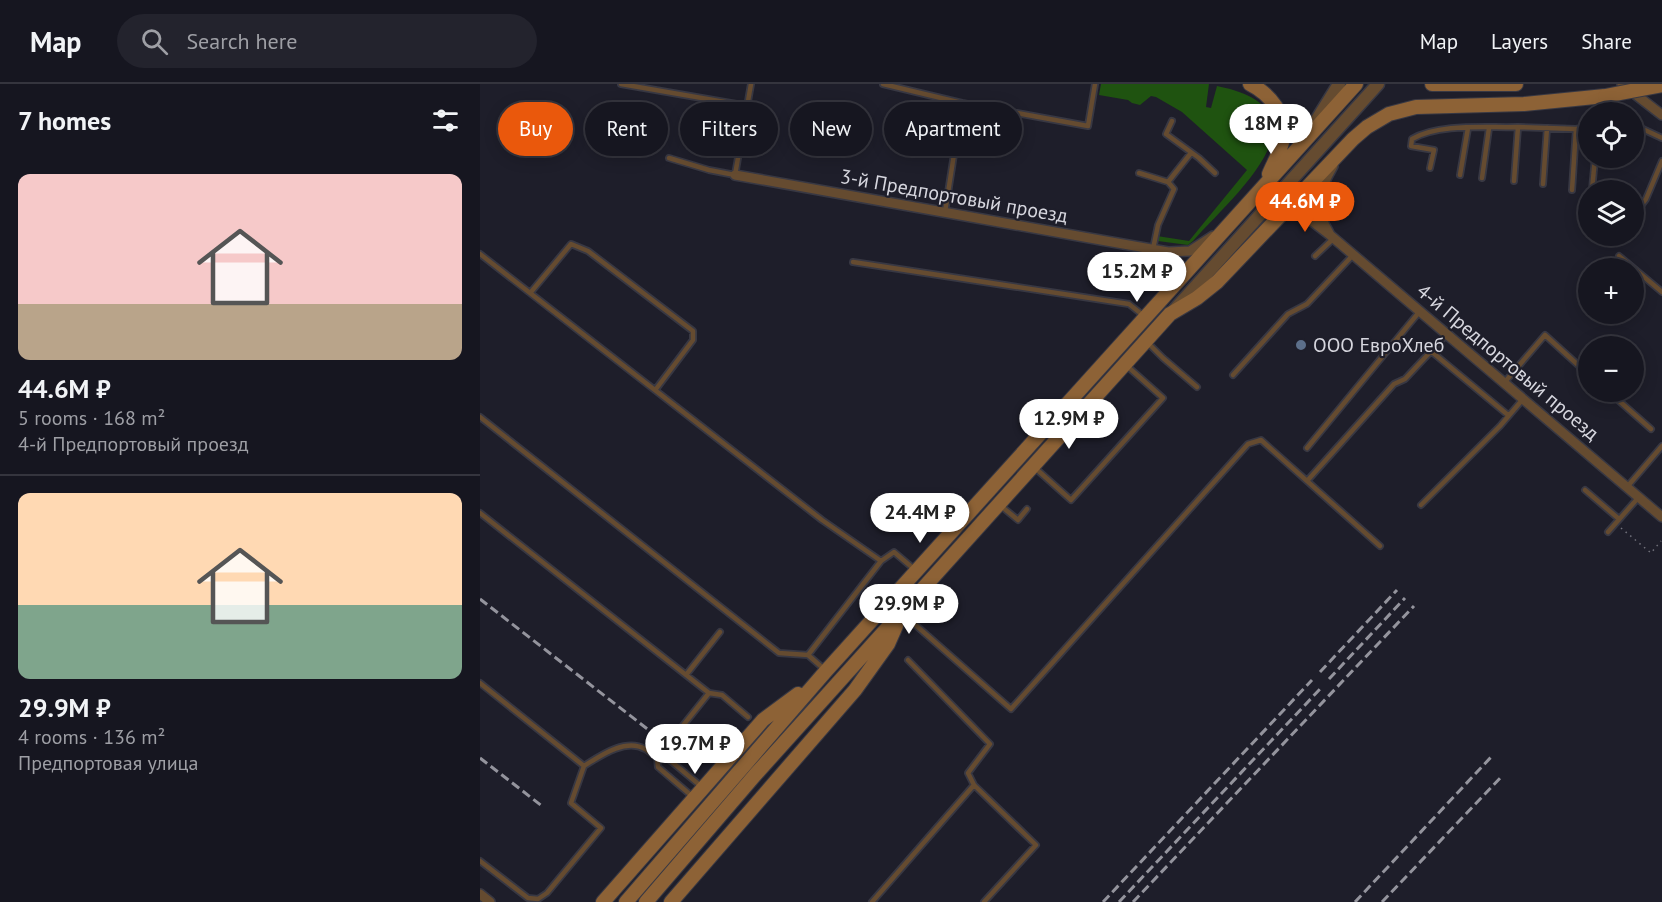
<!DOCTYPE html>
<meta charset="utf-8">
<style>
body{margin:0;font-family:"PT Sans",sans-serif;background:#23232d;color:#f1f3f6;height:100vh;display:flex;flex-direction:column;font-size:22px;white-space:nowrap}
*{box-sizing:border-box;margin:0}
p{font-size:20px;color:#9e9fa5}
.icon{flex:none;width:33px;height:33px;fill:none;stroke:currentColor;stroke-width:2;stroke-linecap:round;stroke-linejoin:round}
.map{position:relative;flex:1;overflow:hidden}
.side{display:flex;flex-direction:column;background:#161620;width:480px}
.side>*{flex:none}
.top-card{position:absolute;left:18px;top:18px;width:570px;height:54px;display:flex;gap:12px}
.fabs{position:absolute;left:1098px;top:18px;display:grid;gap:12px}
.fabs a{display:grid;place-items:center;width:66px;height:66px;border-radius:50%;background:#161620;box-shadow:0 3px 15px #0003,0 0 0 2px #35353e;font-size:30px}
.price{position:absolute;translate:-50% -51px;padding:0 14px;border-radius:21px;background:#fff;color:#222;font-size:20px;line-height:39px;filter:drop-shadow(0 2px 3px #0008)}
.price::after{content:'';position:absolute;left:50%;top:36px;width:18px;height:14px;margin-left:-9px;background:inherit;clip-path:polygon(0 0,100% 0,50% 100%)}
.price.current{background:#ea580c;color:#fff}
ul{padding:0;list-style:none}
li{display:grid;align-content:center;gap:12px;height:318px;padding:0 18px}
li+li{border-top:2px solid #35353e}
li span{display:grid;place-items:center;height:186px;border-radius:12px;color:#555}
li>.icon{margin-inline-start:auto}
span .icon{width:108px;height:108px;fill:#fffc;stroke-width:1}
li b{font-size:26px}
h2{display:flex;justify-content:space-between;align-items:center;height:72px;padding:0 18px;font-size:26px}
.tag{padding:0 21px;border-radius:27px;background:#161620;box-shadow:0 3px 15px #0003,0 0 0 2px #35353e;font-size:21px;line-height:54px}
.tag.current{background:#ea580c;color:#fff}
header{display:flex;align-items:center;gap:36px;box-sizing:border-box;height:84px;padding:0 30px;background:#161620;border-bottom:2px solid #35353e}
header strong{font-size:28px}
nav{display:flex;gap:33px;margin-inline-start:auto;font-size:21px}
.search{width:420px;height:54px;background:#23232d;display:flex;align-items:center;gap:15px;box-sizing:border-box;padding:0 21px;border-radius:33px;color:#9e9fa5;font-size:22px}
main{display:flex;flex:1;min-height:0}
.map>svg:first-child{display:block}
.grass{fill:#1f5310}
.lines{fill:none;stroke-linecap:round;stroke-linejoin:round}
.service-casing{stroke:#383843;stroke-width:8}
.minor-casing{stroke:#383843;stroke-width:12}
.tertiary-casing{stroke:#383843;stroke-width:15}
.secondary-casing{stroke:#383843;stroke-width:16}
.path{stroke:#71717b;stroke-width:1.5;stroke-dasharray:1.5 4.5;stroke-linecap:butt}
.service{stroke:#654b30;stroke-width:4.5}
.minor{stroke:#654b30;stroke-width:9}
.tertiary{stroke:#654b30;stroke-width:12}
.secondary{stroke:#8d6236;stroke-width:14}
.rail{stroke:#94949d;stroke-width:3;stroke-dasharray:9 4.5;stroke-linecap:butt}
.secondary-bridge-casing{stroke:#383843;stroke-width:16;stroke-linecap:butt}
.secondary-bridge{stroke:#8d6236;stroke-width:14}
.service-dot{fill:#5c6f8a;stroke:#1e1e2a;stroke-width:2}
.labels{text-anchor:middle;stroke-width:4.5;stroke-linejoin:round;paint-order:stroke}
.street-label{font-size:20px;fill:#d6d6de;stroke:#1e1e2a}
.poi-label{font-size:20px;fill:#d6d6de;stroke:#1e1e2a;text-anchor:start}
</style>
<header>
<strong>Map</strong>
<div class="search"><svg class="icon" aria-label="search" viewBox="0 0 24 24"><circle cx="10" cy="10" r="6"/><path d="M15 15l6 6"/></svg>Search here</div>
<nav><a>Map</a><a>Layers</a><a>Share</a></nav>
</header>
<main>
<section class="side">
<h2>7 homes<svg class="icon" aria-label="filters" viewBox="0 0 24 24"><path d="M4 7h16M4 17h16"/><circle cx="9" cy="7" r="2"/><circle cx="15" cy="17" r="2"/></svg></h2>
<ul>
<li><span style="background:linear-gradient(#f6c9c9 70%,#b9a48a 0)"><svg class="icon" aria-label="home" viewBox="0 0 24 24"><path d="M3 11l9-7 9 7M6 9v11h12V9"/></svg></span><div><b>44.6M ₽</b><p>5 rooms · 168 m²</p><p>4-й Предпортовый проезд</p></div></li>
<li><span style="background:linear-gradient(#ffd9b3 60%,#7fa58c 0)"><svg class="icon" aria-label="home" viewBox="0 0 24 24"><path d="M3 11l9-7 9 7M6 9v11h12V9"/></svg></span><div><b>29.9M ₽</b><p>4 rooms · 136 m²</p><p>Предпортовая улица</p></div></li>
</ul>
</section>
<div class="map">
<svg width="1182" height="818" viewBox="0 0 1182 818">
<rect width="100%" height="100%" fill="#1e1e2a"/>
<path class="grass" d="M621 0H729L726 23 731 24 737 2C857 26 753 112 713 157L708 161 678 157 677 152 709 157 767 86 702 28 676 13 671 12 660 21 652 19 648 16 619 11Z"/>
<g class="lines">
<g class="service-casing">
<path id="service" d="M141 0 268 22
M403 0 482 19 608 42 615 0
M692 37 686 50 719 74 735 89
M1154 41 1182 54
M1038 43 1096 45 1108 43
M189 74 229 86 255 91 271 0
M950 84 954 66 931 62 932 55C959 39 1007 44 1038 43L1034 97
M659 89 688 98 694 105 678 141 673 165
M980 91 988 44
M1002 94 1009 44
M688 98 711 69
M1063 100 1067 44
M1092 106 1096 45
M1112 106 1115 74
M1157 127 1166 115 1182 77
M465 128 482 19
M0 170 342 436 401 477 328 571
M835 172 854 154
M1139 172 1182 208
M373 178 649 220 664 232
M51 208 91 160 108 167 213 247V256L176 305
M668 259 683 274 717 303
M952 268 1028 331
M753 291 808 230 827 220 873 171
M1024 299 1065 251 1108 290
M1129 308 1171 345
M0 333 299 569 328 571 344 585
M827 364 940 227
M554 383 591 416 683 314 647 282
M827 397 914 300 925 295 967 250
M1147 403 1182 362
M1105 406 1139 435
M941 421 1020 342 1043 315
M521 422 538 436 547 425
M0 429 229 609 177 674 178 683 213 713
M1128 448 1158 414
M401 477 414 468 434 485
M423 530 531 625 768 360 781 356 900 462
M206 591 240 548
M0 599 104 682C120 672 145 654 165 665 169 667 173 671 177 674L186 673 222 703
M229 609 242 611 268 633
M494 701 556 761 504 818
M0 777 48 814 58 815 67 809 121 744 91 719 104 682
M392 818 494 701 488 689 510 660 428 576"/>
</g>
<g class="minor-casing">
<path id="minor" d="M1142 0 1182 31
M255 91 688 168 710 167 733 152
M803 129 824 131 850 151 1182 433
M849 149C833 122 838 108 853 82
M688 168 700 181 699 196
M0 810 10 818"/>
</g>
<g class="tertiary-casing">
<path id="tertiary" d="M831 45 859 0
M695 225 898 0"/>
</g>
<g class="secondary-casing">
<path id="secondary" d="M770 0C790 10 807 31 803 54 801 67 794 78 789 90
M952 0H1036
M123 818 283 636 318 610
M146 818 346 587 876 0
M166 818 275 691 690 230 717 214 737 198 873 55 887 43 909 30 936 23 1044 20 1125 12
M191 818 375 606 408 560 416 542"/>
</g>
<path class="path" d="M1141 444 1171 469 1181 457"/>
<use href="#service" class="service"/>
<use href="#minor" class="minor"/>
<use href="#tertiary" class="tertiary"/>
<use href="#secondary" class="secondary"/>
<path class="rail" d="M0 515 170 647
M840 588 917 506
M849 595 925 514
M0 674 62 722
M623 818 832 596
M639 818 841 604
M653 818 934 522
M875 818 1013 671
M902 818 1023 691"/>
<g class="secondary-bridge-casing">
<path id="secondary-bridge" d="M1125 12 1182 1"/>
</g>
<use href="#secondary-bridge" class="secondary-bridge"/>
</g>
<circle class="service-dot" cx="821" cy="261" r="6"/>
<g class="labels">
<g class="street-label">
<text transform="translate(474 112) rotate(10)" y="7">3-й Предпортовый проезд</text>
<text transform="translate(1028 278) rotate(40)" y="7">4-й Предпортовый проезд</text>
</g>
<g class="poi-label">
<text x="833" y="268">ООО ЕвроХлеб</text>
</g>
</g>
</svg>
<div class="fabs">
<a><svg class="icon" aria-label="locate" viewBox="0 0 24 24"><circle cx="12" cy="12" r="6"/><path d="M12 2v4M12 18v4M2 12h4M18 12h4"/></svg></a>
<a><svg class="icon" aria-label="layers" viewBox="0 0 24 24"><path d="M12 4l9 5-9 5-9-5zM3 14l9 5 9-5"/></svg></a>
<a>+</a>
<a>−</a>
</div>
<b class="price" style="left:791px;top:71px">18M ₽</b>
<b class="price current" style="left:825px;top:149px">44.6M ₽</b>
<b class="price" style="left:657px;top:219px">15.2M ₽</b>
<b class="price" style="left:589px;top:366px">12.9M ₽</b>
<b class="price" style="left:440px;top:460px">24.4M ₽</b>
<b class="price" style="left:429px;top:551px">29.9M ₽</b>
<b class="price" style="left:215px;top:691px">19.7M ₽</b>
<div class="top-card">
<a class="tag current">Buy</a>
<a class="tag">Rent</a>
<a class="tag">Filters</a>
<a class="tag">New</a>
<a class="tag">Apartment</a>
</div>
</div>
</main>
